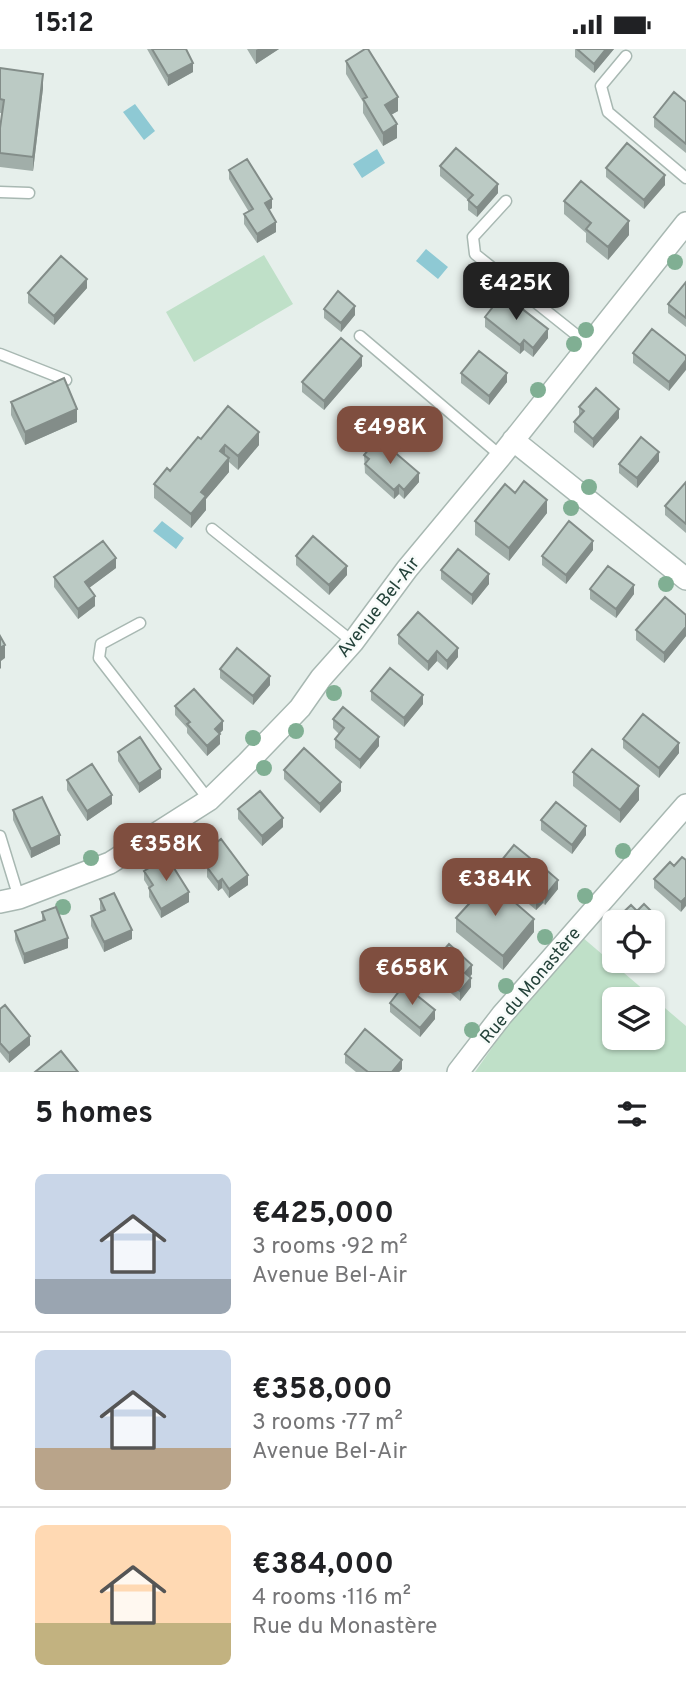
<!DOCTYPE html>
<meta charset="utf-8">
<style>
body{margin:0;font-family:Overpass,sans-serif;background:#f2f2f2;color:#202124;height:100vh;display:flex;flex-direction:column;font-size:26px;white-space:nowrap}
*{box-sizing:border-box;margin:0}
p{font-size:23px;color:#757577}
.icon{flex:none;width:38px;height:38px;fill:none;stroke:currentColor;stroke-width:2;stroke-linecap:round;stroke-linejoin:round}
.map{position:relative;height:1023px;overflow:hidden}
.details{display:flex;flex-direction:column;background:#fff;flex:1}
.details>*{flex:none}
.fabs{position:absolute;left:602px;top:861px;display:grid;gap:14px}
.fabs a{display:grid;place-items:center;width:63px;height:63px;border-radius:10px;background:#fff;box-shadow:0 2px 5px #0004;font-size:35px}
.price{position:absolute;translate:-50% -60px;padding:0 16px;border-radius:14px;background:#7f4e3f;color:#fff;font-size:23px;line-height:46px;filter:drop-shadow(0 2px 4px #0008)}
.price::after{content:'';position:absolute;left:50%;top:42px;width:21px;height:16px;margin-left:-10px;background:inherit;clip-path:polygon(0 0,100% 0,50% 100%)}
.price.current{background:#222;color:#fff}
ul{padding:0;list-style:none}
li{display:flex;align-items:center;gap:21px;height:175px;padding:0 35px}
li+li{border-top:2px solid #e0e0e0}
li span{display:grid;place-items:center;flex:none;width:196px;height:140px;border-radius:10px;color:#555}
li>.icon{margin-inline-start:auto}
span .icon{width:84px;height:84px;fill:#fffc;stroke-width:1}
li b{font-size:30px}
h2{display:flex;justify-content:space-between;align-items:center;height:84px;padding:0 35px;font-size:30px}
.status{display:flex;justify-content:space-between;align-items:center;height:49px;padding:0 35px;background:#fff;direction:ltr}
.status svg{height:19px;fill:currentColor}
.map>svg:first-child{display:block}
.green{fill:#bfe0c8;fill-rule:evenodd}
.water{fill:#8ec9d4}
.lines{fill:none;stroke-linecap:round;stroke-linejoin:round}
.service-casing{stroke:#a8b8b2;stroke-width:13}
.minor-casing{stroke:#a8b8b2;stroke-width:24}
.service{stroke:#fff;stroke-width:10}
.minor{stroke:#fff;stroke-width:21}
.tree{fill:#80af93}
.wall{fill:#a1aea9}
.shaded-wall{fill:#838d89}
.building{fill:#bbcac4;stroke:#838d89;stroke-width:2}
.labels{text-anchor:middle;stroke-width:5;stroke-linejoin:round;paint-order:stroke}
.street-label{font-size:18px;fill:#24423a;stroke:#f7fbf9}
</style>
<div class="status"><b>15:12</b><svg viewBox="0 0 49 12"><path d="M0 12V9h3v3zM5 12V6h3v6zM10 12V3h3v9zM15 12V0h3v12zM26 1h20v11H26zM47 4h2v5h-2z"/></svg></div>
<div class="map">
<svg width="686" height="1023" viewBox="0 0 686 1023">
<rect width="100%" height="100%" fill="#e6efeb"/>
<path class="green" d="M264 206 293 255 194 313 166 263Z
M582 888 686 977V1023H475L510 973ZM614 950H653V989H614Z"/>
<path class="water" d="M135 55 155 82 144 91 123 63Z
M377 100 385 114 362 129 353 115Z
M426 200 448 218 438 230 416 212Z
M162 472 184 489 176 500 153 482Z"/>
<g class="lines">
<g class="service-casing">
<path id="service" d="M626 7 601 37 608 63 686 129
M0 143 29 144
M506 152 473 188 475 205 589 296
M360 287 501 407
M0 305 66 331
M212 480 353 593
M140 574 101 595 99 609 209 751
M0 787 19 849"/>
</g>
<g class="minor-casing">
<path id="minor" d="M513 391 686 530
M0 853 19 849 110 814 209 751 247 714 300 659 321 629 353 593 407 520 501 407 686 174
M458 1023 502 966 686 756"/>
</g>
<use href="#service" class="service"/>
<use href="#minor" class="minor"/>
</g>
<g class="tree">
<circle cx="675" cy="213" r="8"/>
<circle cx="586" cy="281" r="8"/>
<circle cx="574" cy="295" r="8"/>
<circle cx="538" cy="341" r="8"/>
<circle cx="589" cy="438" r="8"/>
<circle cx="571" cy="459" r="8"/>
<circle cx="666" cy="535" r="8"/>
<circle cx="334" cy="644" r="8"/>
<circle cx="296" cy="682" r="8"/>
<circle cx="253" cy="689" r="8"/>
<circle cx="264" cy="719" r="8"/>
<circle cx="623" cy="802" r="8"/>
<circle cx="91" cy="809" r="8"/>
<circle cx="585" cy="847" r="8"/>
<circle cx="63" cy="858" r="8"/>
<circle cx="545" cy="888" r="8"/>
<circle cx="506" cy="937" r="8"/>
<circle cx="472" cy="981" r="8"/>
</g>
<path class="wall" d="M147 0H186L193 23 168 37Z
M247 0H279L256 15Z
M575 0H614L594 24 575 8Z
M346 12 398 62 391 66 397 89 383 97 363 64V53L346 25Z
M0 19 43 39 33 122 0 118V79L2 64H0Z
M686 53V104L654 78V68Z
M440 117 498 144 477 168 468 161V151L440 127Z
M606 119 665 136 644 160 606 128Z
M229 121 272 159 269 161 276 183 257 194 244 175V165L249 163 229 130Z
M564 152 629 186 608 211 586 193V184L564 165Z
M686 233V278L668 264V255Z
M87 239 54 276 28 254V244Z
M324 260 355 266 341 283 324 269Z
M485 268 548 289 533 308 524 301 520 305 485 278Z
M633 304 686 307 669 342 633 314Z
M362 317 324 361 302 343V333Z
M461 324 507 333 489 356 461 334Z
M11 353 77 373 25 396 11 366Z
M579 358 619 369 593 399 574 383V373L579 367Z
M201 390 259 396 238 421 229 413V423L206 450V461L191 479 154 449V435L170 422Z
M364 406 419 433 404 450 399 445 394 450 365 424Z
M659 412 637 439 619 424V415Z
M686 433V484L665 466V457Z
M515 444 547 464 509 512 475 486V472Z
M593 501 566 535 542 516V507Z
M296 507 347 526 329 546 296 516Z
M116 519 89 539 95 557 78 570 54 538V528Z
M441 521 489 535 472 556 441 530Z
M590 540 634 545 616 569 590 550Z
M686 566V587L664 614 636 591V581Z
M398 586 458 608 447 621 437 612 428 622 398 595Z
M220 620 270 636 253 656 220 629Z
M371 642 423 655 404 678 371 651Z
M175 657 223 681 219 685 220 695 207 707 187 684V679L175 666Z
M333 670 379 697 360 720 335 699V690L339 685 333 679Z
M623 690 679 704 659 729 623 699Z
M118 703 161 729 139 744 118 712Z
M284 721 341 742 320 764 284 730Z
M573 723 639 751 620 774 573 737Z
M67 731 112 755 87 772 67 741Z
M238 760 283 778 262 797 238 770Z
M13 761 60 795 31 809 13 771Z
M541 771 586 786 572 805 541 781Z
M189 795 248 836 229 849 222 839 218 842 207 828V819L204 814 199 818 189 804Z
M682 808 681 863 654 839V830L674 817Z
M501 812 530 815 558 840 545 856 543 854 536 861 516 844V834L501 821Z
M144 822 189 853 161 869 149 848V839L144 831Z
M100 850 132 890 104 903 91 877V867L101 863 100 860Z
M42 863 68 899 24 915 15 891V882L42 872Z
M456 869 534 883 503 921 456 883Z
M430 917 472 925 470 928 471 938 460 952 430 926Z
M390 954 435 970 420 988 390 963Z
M0 960 30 996 9 1014 0 1003Z
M345 1005 402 1020 399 1023H356L345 1014Z"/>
<path class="shaded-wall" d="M258 0H279L256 15V1Z
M606 0H614L594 24V15Z
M193 14V23L168 37V27Z
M43 25V39L33 122V108Z
M398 48V62L385 69V56Z
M397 75V89L383 97V84Z
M665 126V136L644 160V151Z
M498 135V144L477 168V159Z
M272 150V159L265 164V154Z
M629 172V186L608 211V198Z
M276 173V183L257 194V185Z
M87 230V239L54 276V267Z
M355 257V266L341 283V274Z
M548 280V289L533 308V299Z
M524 291V301L520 305V296Z
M362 307V317L324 361V352Z
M686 311V321L669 342V333Z
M507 324V333L489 356V347Z
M77 360V373L25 396V383Z
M619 360V369L593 399V390Z
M259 383V396L238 421V407Z
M225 396V410L220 402Z
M659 403V412L637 439V429Z
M229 409V423L206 450V461L191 479V465L201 443Z
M419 424V433L404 450V441Z
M399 436V445L394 450V441Z
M547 451V464L509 512V499Z
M593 492V501L566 535V526Z
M116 509V519L85 542V533Z
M347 517V526L329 546V536Z
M489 525V535L472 556V546Z
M634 536V545L616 569V560Z
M95 547V557L78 570V560Z
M686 578V587L664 614V604Z
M5 596V609L1 612V619L0 620V599Z
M458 599V608L447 621V612Z
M437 602V612L428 622V613Z
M270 627V636L253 656V647Z
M423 646V655L404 678V669Z
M223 672V681L215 689V680Z
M220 685V695L207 707V697Z
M379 688V697L360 720V711Z
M679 694V704L659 729V719Z
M161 720V729L139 744V735Z
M341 733V742L320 764V755Z
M639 737V751L620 774V761Z
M112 746V755L87 772V762Z
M283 769V778L262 797V787Z
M586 777V786L572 805V796Z
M60 786V795L31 809V800Z
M204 805V814L199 818V809Z
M248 826V836L229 849V840Z
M222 830V839L218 842V833Z
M558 831V840L545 856V847Z
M189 843V853L161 869V860Z
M543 845V854L536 861V852Z
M686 848V857L681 863V853Z
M534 870V883L503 921V907Z
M662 873V883L653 892V882Z
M132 881V890L104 903V893Z
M68 889V899L24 915V905Z
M472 916V925L465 933V924Z
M471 929V938L460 952V942Z
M435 961V970L420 988V979Z
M30 987V996L9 1014V1004Z
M402 1011V1020L399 1023H392Z"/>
<path class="building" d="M152 0H186L193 14 168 27Z
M365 0H368L398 48 385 56 397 75 383 84 363 50 367 48 346 12Z
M577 0H606L594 15Z
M0 19 43 25 33 108 0 104V79L4 51 0 50Z
M674 43 686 53V95L654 68Z
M627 94 665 126 644 151 606 119Z
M456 99 498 135 477 159 468 151 473 146 440 117Z
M247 110 272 150 265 154 276 173 257 185 244 165 253 160 229 121Z
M581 132 629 172 608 198 586 180 591 174 564 152Z
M61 207 87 230 54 267 28 244Z
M686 233V269L668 255Z
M338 242 355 257 341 274 324 260Z
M503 245 548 280 533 299 524 291 520 296 485 268Z
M652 280 686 307V311L669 333 633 304Z
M341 289 362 307 324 352 302 333Z
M479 302 507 324 489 347 461 324Z
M64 329 77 360 25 383 11 353Z
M596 339 619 360 593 390 574 373 584 362 579 358Z
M228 357 259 383 238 407 225 396 220 402 229 409 201 443 206 447 191 465 154 435 167 419 170 422 198 388 201 390Z
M641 388 659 403 637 429 619 415Z
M378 389 419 424 404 441 399 436 394 441 365 415 369 410 364 406Z
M524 432 547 451 509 499 475 472 505 435 515 444Z
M686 433V475L665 457Z
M569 472 593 492 566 526 542 507Z
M313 487 347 517 329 536 296 507Z
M103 492 116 509 85 533 95 547 78 560 54 528Z
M458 500 489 525 472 546 441 521Z
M608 517 634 536 616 560 590 540Z
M665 548 686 566V578L664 604 636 581Z
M418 563 458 599 447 612 437 602 428 613 398 586Z
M0 587 5 596 0 599Z
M237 599 270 627 253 647 220 620Z
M390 619 423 646 404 669 371 642Z
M194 640 223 672 215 680 220 685 207 697 187 675 190 673 175 657Z
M343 658 379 688 360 711 335 690 344 679 333 670Z
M643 665 679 694 659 719 623 690Z
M140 688 161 720 139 735 118 703Z
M304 699 341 733 320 755 284 721Z
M592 700 639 737 620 761 573 723Z
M92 715 112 746 87 762 67 731Z
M260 742 283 769 262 787 238 760Z
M42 748 60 786 31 800 13 761Z
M556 753 586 777 572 796 541 771Z
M208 781 217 793 221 790 248 826 229 840 222 830 218 833 207 818 212 815 204 805 199 809 189 795Z
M514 796 530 809 527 812 539 822 543 818 558 831 545 847 543 845 536 852 516 834 521 828 501 812Z
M167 808 189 843 161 860 149 839 153 836 144 822Z
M682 808 686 811V848L681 853 654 830 670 813 674 817Z
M490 832 534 870 503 907 456 869Z
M114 844 132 881 104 893 91 867 105 861 100 850Z
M644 855 662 873 653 882V873L614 872 631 856 637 862Z
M56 858 68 889 24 905 15 882 45 871 42 863Z
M449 895 472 916 465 924 471 929 460 942 430 917Z
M404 936 435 961 420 979 390 954Z
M5 956 30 987 9 1004 0 994V960Z
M365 980 402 1011 392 1023H368L345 1005Z
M61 1002 78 1023H35Z"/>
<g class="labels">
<g class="street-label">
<text transform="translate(378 558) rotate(-52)" y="6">Avenue Bel-Air</text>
<text transform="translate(530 936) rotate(-50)" y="6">Rue du Monastère</text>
</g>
</g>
</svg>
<div class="fabs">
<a><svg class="icon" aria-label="locate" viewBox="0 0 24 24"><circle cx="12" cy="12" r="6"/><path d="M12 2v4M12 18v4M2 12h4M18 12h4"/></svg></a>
<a><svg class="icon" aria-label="layers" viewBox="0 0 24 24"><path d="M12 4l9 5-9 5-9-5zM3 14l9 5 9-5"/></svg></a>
</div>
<b class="price current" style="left:516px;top:273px">€425K</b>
<b class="price" style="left:390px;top:417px">€498K</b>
<b class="price" style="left:166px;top:834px">€358K</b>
<b class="price" style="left:495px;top:869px">€384K</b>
<b class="price" style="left:412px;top:958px">€658K</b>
</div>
<section class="details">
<h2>5 homes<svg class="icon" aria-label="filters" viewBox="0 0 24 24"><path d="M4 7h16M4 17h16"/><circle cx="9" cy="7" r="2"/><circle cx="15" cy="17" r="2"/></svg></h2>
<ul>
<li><span style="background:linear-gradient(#c9d6e8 75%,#9aa5b1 0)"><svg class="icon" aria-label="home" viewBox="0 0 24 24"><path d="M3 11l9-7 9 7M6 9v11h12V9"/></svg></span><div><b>€425,000</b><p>3 rooms · 92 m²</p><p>Avenue Bel-Air</p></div></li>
<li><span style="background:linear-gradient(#c9d6e8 70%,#b9a48a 0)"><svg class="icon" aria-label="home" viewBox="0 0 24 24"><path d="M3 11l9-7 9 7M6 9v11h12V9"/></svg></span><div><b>€358,000</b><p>3 rooms · 77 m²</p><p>Avenue Bel-Air</p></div></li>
<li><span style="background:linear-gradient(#ffd9b3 70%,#c2b280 0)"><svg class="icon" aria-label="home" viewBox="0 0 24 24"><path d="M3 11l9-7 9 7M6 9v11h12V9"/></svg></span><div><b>€384,000</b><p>4 rooms · 116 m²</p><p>Rue du Monastère</p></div></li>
</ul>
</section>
